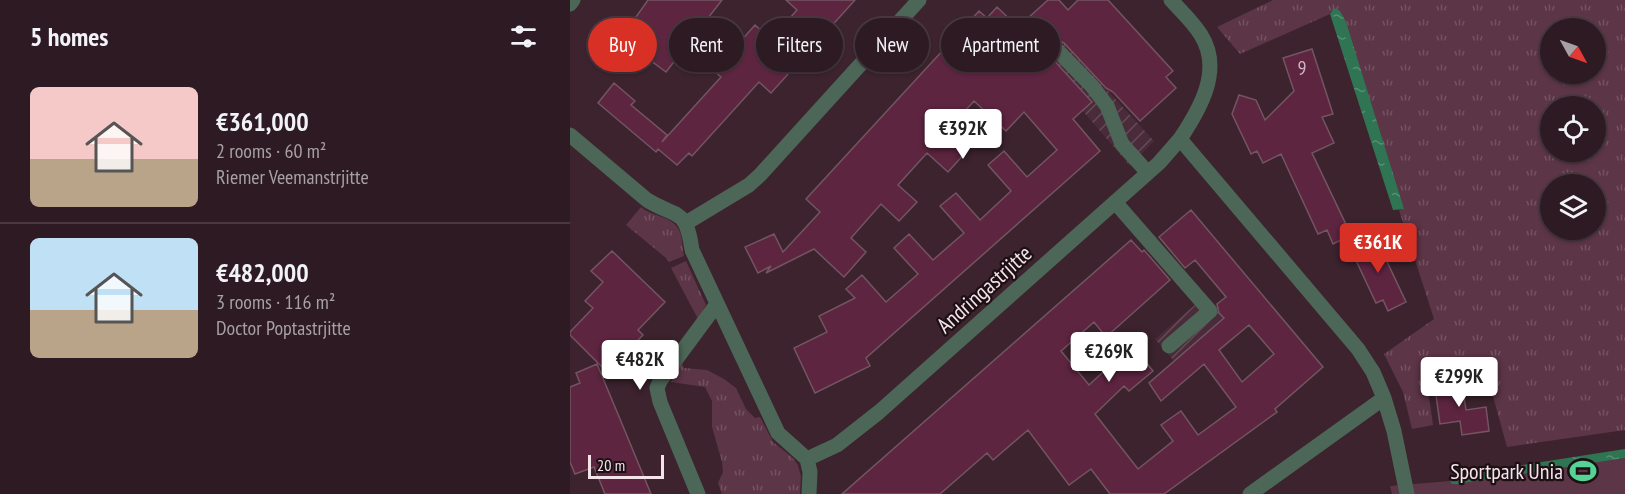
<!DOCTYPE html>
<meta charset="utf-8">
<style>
body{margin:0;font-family:"PT Sans Narrow",sans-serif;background:#39272f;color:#f1f3f6;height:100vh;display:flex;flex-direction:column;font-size:22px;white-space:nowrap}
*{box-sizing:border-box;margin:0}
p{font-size:20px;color:#a7a1a5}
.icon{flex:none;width:33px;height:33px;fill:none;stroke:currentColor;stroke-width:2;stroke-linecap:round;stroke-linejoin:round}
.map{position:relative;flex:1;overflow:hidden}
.panel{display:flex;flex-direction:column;background:#2d1a22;width:570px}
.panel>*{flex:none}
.banner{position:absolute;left:18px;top:18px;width:570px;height:54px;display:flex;gap:12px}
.needle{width:39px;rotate:130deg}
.fabs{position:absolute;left:970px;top:18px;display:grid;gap:12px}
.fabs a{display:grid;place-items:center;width:66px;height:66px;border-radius:50%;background:#2d1a22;box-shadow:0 2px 4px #0004,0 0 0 2px #483840;font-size:30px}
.scale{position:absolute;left:18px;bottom:15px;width:76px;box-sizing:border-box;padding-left:6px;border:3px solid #f5e3ea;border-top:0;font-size:16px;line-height:21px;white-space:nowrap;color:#f5e3ea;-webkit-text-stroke:4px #1c1015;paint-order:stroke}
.price{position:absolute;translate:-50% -51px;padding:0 14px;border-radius:6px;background:#fff;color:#222;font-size:20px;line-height:39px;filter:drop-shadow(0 2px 3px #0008)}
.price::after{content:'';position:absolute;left:50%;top:36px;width:18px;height:14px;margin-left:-9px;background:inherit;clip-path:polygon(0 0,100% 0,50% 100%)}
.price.current{background:#d93025;color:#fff}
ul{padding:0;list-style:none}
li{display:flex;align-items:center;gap:18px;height:150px;padding:0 30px}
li+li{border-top:2px solid #483840}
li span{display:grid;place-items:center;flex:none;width:168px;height:120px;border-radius:9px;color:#555}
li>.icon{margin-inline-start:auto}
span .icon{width:72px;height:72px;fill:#fffc;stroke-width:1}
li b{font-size:26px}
h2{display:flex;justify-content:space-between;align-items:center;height:72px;padding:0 30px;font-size:26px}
.tag{padding:0 21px;border-radius:27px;background:#2d1a22;box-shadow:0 2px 4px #0004,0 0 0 2px #483840;font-size:21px;line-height:54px}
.tag.current{background:#d93025;color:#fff}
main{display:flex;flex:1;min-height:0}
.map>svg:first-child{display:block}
.industrial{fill:url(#industrial-furrows)}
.grass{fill:url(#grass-tufts);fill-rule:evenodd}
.park{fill:#5c3547}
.water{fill:url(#water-ripples)}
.building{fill:#5e2541;stroke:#735562;stroke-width:1.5;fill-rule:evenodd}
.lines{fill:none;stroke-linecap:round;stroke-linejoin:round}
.minor{stroke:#4c6657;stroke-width:15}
.labels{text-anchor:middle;stroke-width:4.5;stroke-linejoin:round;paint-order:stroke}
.number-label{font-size:20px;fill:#cfb4c0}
.street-label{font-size:22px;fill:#f5e3ea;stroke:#1c1015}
.poi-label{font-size:22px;fill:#f5e3ea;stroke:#1c1015;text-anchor:end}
</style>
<main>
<section class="panel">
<h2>5 homes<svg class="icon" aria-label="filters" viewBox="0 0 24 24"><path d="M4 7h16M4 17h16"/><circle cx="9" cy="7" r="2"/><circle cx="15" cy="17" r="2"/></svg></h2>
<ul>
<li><span style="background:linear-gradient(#f6c9c9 60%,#b9a48a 0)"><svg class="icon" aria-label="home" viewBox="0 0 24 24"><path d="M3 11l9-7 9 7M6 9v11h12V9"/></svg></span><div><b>€361,000</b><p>2 rooms · 60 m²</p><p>Riemer Veemanstrjitte</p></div></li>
<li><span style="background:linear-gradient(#bfe0f5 60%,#b9a48a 0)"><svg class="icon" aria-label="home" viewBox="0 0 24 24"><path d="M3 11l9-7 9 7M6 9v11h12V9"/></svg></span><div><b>€482,000</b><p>3 rooms · 116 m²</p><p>Doctor Poptastrjitte</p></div></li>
</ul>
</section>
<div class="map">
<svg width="1055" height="494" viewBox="0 0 1055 494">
<defs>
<pattern id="industrial-furrows" width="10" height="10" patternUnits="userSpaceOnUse" patternTransform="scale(1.5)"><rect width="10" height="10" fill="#4a2b3a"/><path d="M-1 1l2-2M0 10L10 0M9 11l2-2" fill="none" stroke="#654a57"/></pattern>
<pattern id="grass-tufts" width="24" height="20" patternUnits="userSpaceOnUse" patternTransform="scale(1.5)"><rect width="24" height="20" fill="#5c3547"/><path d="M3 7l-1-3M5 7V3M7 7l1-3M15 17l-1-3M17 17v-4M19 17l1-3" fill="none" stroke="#745262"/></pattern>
<pattern id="water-ripples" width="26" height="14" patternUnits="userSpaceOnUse" patternTransform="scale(1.5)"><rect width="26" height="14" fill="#2f7553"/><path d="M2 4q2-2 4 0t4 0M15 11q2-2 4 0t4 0" fill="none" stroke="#588f74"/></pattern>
</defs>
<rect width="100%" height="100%" fill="#3c232e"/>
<path class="industrial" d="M483 31 584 141 560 166 500 96 454 47Z
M559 210 668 335 619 378 585 339 626 304Z"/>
<path class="grass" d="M703 0H1055V430L937 447 915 367 856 376 863 425 842 429 833 392 814 354 864 319 829 210 833 209 761 11 760 14 670 54 647 27ZM981 28H1026V74H981ZM981 106H1026V152H981ZM981 184H1026V230H981Z
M71 207C84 218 103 215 110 232 113 240 112 248 114 256L99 262 96 258 56 225Z
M116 261 136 305 128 319 101 268Z
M112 362 114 368 137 370 154 379 166 388 176 409 185 418 190 417 203 442 222 457 228 465 231 477 230 494H152L148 483 153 472 152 462 142 427V401L135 387 101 382Z"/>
<path class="park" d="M173 422 185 448 161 460 149 433Z
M1055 458V494H822L820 486 880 481 882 484H887Z"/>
<path class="water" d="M764 8 770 11 776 22 834 209 823 210 760 14Z
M1055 449V458L887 484H882L880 481 883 476Z"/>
<path class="building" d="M78 0H152L96 72 61 46 71 32 61 24Z
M216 0H285L201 93 189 82 122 156 119 153 107 165 88 149 86 152 28 103 44 83 65 101 61 105 97 135 92 142 151 77 144 71 185 25 201 39 227 10Z
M478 0H489L498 10 508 0H538L603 71 596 77 606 88 570 121 543 92 536 88 494 43 489 41 481 43 478 48 480 56 522 102 503 119 530 151 296 358 300 366 245 393 224 348 257 332 249 316 285 298 276 289 292 275 316 302 348 274 324 248 339 234 363 260 394 233 370 206 386 193 410 220 441 191 418 165 434 151 457 177 487 150 454 112 436 131 404 101 376 132 396 152 378 172 357 153 328 185 347 202 329 221 311 204 281 238 296 252 274 277 244 249 196 273 201 266 188 273 175 247 204 234 213 252 250 212 236 199 409 11 417 18 427 7 448 27Z
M742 49 763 114 752 117 764 143 742 153 781 235 763 244 757 230 748 234 711 154 693 163 687 151 681 154 662 114 669 95 686 100 695 120 724 91 713 58Z
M621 210 753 367 705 409 707 412 594 494H540L521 469 499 485 458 430 423 460 417 453 370 494H272L561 240 572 252 574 250 600 280 536 337 524 322 491 351 519 385 562 345 583 371 559 391 554 386 525 414 568 469 603 441 591 425 611 411 628 435 666 407 634 364 591 401 579 383 654 318 649 313 647 304 656 297 625 260 615 268 589 237ZM679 325 704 354 672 382 649 350Z
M804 234 836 302 818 311 813 300 806 303 782 252Z
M42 251 95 302 68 330 73 335 51 357 35 370 0 335V332L23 308 15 301 33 282 21 271Z
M27 364 50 419 81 494H35L24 467 5 474 0 462V387L10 383 6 373Z
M891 377 896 410 916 407 919 431 892 435 890 421 870 424 864 381Z"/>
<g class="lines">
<path class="minor" d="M601 0C611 11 623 22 631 35 653 70 630 109 610 139L788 349 803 372 814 398 824 431 837 494
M0 4 3 0
M487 50 522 86 537 106 552 144 578 173
M0 135 77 200C108 219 116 207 122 250L208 433 237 459 240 472 239 494
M545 202 640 311 599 346
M116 223 179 185 190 175 349 0
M237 459 267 445 309 412 589 163 610 139
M128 494 90 402 87 388 90 381 147 304
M680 494 814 398"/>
</g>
<defs>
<g id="stadium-bare" transform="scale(2.07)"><path d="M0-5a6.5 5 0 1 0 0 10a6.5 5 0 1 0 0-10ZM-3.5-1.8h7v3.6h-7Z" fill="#54d395" stroke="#1c1015" stroke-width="2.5" paint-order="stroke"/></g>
</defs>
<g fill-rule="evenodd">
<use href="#stadium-bare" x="1013" y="471"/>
</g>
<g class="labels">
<g class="number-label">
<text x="732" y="75">9</text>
</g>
<g class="street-label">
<text transform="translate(414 289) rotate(-42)" y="8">Andringastrjitte</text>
</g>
<g class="poi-label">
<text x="993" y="479">Sportpark Unia</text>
</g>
</g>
</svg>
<div class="fabs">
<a><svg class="needle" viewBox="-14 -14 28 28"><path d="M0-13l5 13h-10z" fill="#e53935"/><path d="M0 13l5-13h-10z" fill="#a7a1a5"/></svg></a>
<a><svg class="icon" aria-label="locate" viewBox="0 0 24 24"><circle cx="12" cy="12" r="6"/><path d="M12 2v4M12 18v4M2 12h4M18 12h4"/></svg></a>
<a><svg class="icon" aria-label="layers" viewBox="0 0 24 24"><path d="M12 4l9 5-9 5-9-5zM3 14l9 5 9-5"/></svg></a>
</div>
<div class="scale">20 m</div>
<b class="price" style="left:393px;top:160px">€392K</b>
<b class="price current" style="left:808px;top:274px">€361K</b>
<b class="price" style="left:539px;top:383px">€269K</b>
<b class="price" style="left:70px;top:391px">€482K</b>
<b class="price" style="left:889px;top:408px">€299K</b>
<div class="banner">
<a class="tag current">Buy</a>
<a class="tag">Rent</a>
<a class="tag">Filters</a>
<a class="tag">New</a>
<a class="tag">Apartment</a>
</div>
</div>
</main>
